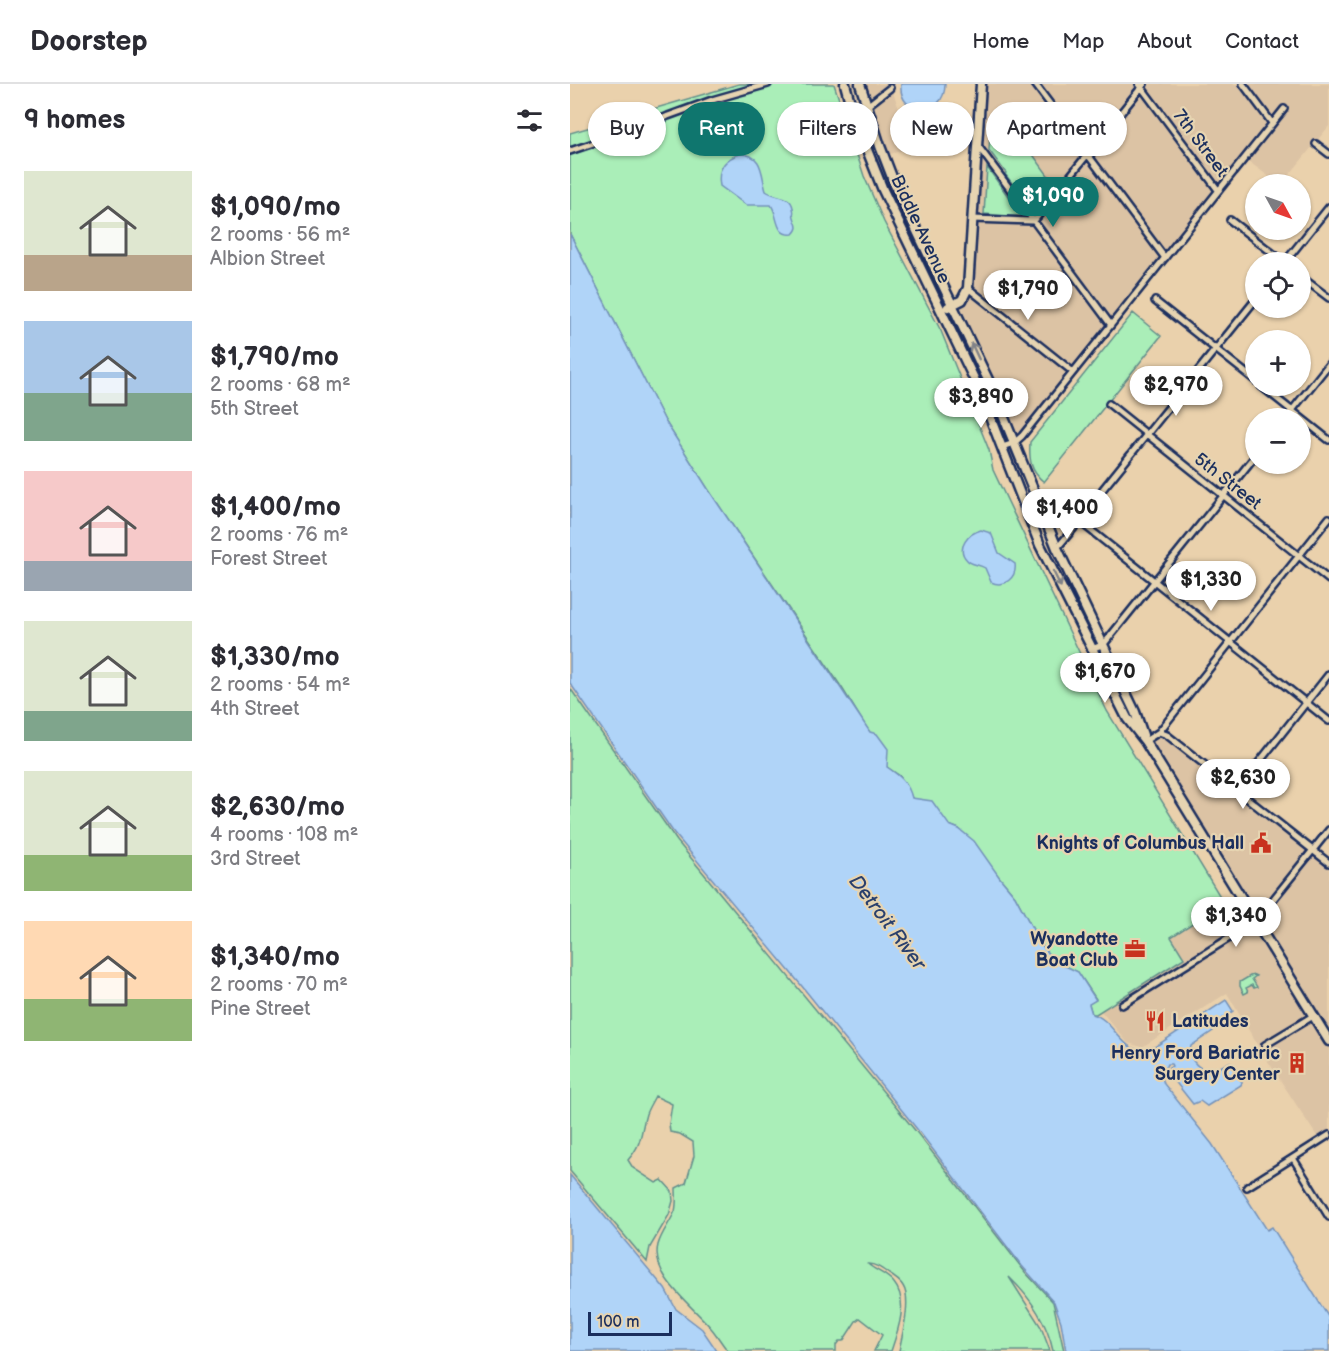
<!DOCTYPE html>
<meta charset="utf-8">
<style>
body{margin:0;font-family:"Balsamiq Sans",sans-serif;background:#f7f7f7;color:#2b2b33;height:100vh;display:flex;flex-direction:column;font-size:22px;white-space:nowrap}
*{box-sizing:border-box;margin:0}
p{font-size:20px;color:#7c7c81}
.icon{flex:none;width:33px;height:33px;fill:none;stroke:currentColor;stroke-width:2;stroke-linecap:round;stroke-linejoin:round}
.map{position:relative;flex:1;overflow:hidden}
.panel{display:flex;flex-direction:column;background:#fff;width:570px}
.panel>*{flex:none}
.hud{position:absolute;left:18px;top:18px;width:570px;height:54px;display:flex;gap:12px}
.needle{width:39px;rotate:130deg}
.tools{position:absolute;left:675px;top:90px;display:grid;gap:12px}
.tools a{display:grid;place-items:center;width:66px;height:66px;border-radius:50%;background:#fff;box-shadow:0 2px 4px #0004;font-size:30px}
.scale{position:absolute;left:18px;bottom:15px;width:84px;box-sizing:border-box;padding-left:6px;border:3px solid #1b2f5e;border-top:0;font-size:16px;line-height:21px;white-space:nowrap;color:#1b2f5e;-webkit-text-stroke:4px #e6d4b1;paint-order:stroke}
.price{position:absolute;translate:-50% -51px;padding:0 14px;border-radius:21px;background:#fff;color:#222;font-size:20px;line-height:39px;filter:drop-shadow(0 2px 3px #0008)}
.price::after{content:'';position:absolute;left:50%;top:36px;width:18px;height:14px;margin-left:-9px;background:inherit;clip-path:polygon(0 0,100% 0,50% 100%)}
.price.current{background:#0f766e;color:#fff}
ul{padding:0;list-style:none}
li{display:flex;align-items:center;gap:18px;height:150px;padding:0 24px}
li span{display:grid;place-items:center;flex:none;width:168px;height:120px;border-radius:0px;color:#555}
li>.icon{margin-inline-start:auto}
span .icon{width:72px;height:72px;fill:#fffc;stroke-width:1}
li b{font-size:26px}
h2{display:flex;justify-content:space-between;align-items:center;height:72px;padding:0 24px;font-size:26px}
.tag{padding:0 21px;border-radius:27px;background:#fff;box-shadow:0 2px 4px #0004;font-size:21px;line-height:54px}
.tag.current{background:#0f766e;color:#fff}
header{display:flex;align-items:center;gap:36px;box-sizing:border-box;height:84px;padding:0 30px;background:#fff;border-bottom:2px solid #e1e1e2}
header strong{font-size:28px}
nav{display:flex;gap:33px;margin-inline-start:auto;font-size:21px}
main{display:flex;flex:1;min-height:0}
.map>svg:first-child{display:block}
.built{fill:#dcc3a4}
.green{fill:#aaeeb8;stroke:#628e8b;stroke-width:1.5}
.water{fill:#b0d4f8;stroke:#7492ba;stroke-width:1.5}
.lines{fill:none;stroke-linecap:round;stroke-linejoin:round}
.street-casing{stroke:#1b2f5e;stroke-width:10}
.secondary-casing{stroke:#1b2f5e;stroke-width:13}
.street{stroke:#e6d4b1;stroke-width:5}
.secondary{stroke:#e6d4b1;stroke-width:8}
.oneway{stroke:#808288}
.labels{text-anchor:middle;stroke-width:4.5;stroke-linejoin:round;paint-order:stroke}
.street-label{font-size:18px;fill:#1b2f5e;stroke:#e6d4b1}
.poi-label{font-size:18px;font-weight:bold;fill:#1b2f5e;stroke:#e6d4b1;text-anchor:end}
.water-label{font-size:20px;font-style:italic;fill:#2a406d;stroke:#e6d4b1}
</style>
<header>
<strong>Doorstep</strong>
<nav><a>Home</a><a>Map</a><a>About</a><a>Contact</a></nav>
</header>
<main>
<section class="panel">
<h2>9 homes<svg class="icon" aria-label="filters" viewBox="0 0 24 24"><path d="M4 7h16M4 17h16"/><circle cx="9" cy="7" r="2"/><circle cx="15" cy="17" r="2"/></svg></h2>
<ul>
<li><span style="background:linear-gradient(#dfe7d0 70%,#b9a48a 0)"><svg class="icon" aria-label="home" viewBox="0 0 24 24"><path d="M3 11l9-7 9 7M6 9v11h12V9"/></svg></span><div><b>$1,090/mo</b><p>2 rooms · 56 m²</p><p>Albion Street</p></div></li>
<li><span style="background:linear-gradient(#a9c7e8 60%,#7fa58c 0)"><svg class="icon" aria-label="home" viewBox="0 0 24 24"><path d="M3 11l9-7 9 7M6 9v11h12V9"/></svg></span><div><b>$1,790/mo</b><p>2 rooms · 68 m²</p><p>5th Street</p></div></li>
<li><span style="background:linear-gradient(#f6c9c9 75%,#9aa5b1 0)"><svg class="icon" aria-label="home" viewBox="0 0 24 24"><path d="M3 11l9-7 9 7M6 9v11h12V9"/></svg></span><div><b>$1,400/mo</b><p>2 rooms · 76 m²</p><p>Forest Street</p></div></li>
<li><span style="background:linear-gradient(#dfe7d0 75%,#7fa58c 0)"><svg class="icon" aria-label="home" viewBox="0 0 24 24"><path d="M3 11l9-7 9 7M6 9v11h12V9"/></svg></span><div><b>$1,330/mo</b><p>2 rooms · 54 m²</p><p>4th Street</p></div></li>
<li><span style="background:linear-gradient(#dfe7d0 70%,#8fb573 0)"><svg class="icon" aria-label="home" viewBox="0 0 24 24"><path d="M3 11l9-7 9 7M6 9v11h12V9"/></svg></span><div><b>$2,630/mo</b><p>4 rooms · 108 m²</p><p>3rd Street</p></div></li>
<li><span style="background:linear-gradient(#ffd9b3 65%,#8fb573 0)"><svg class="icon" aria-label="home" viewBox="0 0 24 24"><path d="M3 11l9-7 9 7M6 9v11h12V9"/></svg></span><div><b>$1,340/mo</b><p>2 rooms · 70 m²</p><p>Pine Street</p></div></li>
</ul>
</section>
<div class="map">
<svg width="759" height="1267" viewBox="0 0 759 1267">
<rect width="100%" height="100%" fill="#ead1ac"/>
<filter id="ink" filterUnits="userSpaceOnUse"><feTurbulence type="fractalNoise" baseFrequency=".0167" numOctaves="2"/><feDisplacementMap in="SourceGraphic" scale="12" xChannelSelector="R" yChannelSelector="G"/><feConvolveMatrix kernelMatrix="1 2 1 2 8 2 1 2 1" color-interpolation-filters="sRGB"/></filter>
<g filter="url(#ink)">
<path class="built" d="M290 0H320L343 63 314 72Z
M411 0H759V42L712 100H709L674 74 444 359 383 221 395 212Z
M589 648 594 649 759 779V1051L750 1057 688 962 657 909 572 963 558 959 531 927 614 874 601 853 667 810 575 657Z"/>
<path class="green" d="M169 0H264L294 92 314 138 371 247 419 366 423 386 537 627 654 819 601 853 614 874 526 930H522L519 920 526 915 508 888 487 878 478 870 468 855 445 812 389 745 379 741 342 714 330 692 317 683 300 649 272 604 138 405 95 337 0 150V49Z
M421 38 432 52 441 45 456 61 485 101 464 128 435 90 436 89 419 66Z
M417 83 452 132 451 133 414 130Z
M563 229 591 252 474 398C460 387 459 375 460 358Z
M0 604 107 757 348 1050 455 1188 483 1218 494 1267H483C477 1238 461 1214 439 1193L471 1243 480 1267H329C332 1251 342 1216 333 1202 330 1197 324 1193 319 1190 312 1185 306 1180 298 1180 304 1186 317 1190 324 1199 339 1217 328 1247 321 1267H304L312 1251 290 1234 286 1237 273 1257H269L266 1261V1267H158C152 1260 147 1251 141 1244 124 1223 80 1192 88 1161 91 1149 100 1139 105 1127 107 1120 106 1111 106 1104L116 1099 124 1072 123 1058 110 1050 100 1048 99 1040 102 1020 85 1012C82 1018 78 1024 76 1030 70 1050 73 1059 58 1076L63 1084 86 1099 92 1096 102 1107 103 1117 99 1131 80 1163 77 1178 0 1087Z
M684 891 686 892 682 895 687 903 684 904 682 901 676 904 678 908 674 910 670 902V898L680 892Z"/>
<path class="water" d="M331 0H375C375 35 328 33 331 0Z
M170 70C194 70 191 91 196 107 205 114 221 110 223 124 225 132 222 126 224 133 226 141 230 143 223 150 204 152 209 132 201 121H176L150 102C147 86 154 75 170 70Z
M0 150 95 337 138 405 300 648 307 650 318 665 317 683C330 692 338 698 342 714L362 717 379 741 389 745 404 757 430 794 445 812 468 855 478 870 487 878 508 888 526 916 519 920 522 930C544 935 549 967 577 968L656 916 663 927 641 943 643 947 621 962C618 976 630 990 646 985 651 983 655 980 660 978L672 998 671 1001 637 1022 630 1017 623 1020 596 986 602 982 601 980H597L595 984 591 983 590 987 594 1000 642 1060 697 1146 702 1143 759 1234V1267H496L491 1238 484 1218 452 1182 351 1050 231 901 104 749 0 599Z
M411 446 421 449 429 469 445 480C447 494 434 504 421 498L415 484C409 480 401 481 397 476 385 464 399 449 411 446Z
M0 1091 95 1205 106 1225 132 1245 147 1267H0Z"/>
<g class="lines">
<g class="street-casing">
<path id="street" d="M465 0 595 174
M569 0 648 106
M673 0 702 39
M297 22 320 4
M746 60 759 70
M408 62 541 241
M0 67 80 40 98 32 142 16 198 0
M402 135 464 137 574 0
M660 136 714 178
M715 178 759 123
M730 192 759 214
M398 204 503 288
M686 215 508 436 759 637
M585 217 686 297
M691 302 759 356
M539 320 759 496
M716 334 759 280
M432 363 444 359 452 352 714 25
M465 415C480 412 490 424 501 433
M487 464 504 444
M522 565 534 560 686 371
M589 648 597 651 759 779
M575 657 589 648 759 434
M667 706 759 590
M552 921 685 838 759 746
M695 961 743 932
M723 1074 759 1133
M677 1103 759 1051"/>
</g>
<g class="secondary-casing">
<path id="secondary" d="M275 0 284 33 313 106 409 305 470 461 557 634 575 657 759 957
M290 0 310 62 325 101 421 302 487 464 565 628 573 651
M378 223 392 216 398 204 411 0"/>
</g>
<use href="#street" class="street"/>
<use href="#secondary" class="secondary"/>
</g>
<defs><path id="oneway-shaft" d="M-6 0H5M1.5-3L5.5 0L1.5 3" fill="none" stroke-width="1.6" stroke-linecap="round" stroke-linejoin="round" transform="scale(1.5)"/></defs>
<g class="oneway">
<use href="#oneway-shaft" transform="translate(405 267) rotate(-115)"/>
<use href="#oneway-shaft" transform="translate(487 495) rotate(64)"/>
</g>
</g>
<defs>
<g id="civic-bare" transform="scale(1.62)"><path d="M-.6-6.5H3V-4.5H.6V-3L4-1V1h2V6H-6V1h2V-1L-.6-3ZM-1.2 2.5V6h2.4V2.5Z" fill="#c8321e" stroke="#e6d4b1" stroke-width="2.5" paint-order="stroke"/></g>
<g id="office-bare" transform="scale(1.62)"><path d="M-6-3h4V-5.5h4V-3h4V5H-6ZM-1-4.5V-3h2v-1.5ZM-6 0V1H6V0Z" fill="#c8321e" stroke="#e6d4b1" stroke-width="2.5" paint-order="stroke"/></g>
<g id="restaurant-bare" transform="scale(1.62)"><path d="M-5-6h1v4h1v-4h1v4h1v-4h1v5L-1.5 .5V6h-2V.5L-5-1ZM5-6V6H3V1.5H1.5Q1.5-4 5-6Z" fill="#c8321e" stroke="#e6d4b1" stroke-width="2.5" paint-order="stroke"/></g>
<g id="building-bare" transform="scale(1.62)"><path d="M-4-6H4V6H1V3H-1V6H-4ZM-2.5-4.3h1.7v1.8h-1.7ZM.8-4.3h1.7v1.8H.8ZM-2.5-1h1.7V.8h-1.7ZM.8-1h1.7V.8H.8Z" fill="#c8321e" stroke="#e6d4b1" stroke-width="2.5" paint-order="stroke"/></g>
</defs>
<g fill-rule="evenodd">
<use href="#civic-bare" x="691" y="759"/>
<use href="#office-bare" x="565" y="865"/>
<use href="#restaurant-bare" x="585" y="937"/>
<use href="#building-bare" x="727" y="979"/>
</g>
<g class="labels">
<g class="street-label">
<text transform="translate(631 59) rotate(53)" y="6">7th Street</text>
<text transform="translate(351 145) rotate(65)" y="6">Biddle Avenue</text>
<text transform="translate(658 397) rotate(38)" y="6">5th Street</text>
</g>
<g class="poi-label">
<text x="674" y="765">Knights of Columbus Hall</text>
<text x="548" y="861">Wyandotte<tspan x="548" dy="21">Boat Club</tspan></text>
<text x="602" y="943" text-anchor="start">Latitudes</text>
<text x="710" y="975">Henry Ford Bariatric<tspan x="710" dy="21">Surgery Center</tspan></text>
</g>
<g class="water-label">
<text transform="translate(318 838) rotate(53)" y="7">Detroit River</text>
</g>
</g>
</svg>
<div class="tools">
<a><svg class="needle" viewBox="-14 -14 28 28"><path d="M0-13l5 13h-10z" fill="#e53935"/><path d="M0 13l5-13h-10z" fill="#7c7c81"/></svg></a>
<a><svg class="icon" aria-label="locate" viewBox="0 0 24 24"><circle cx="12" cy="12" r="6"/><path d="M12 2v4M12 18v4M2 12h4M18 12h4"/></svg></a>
<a>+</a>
<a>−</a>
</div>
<div class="scale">100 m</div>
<b class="price current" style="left:483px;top:144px">$1,090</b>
<b class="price" style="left:458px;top:237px">$1,790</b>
<b class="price" style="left:606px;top:333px">$2,970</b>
<b class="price" style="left:411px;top:345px">$3,890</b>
<b class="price" style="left:497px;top:456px">$1,400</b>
<b class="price" style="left:641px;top:528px">$1,330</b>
<b class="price" style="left:535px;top:620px">$1,670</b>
<b class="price" style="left:673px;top:726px">$2,630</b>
<b class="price" style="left:666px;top:864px">$1,340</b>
<div class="hud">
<a class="tag">Buy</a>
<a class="tag current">Rent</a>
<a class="tag">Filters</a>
<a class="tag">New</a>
<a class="tag">Apartment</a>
</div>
</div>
</main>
